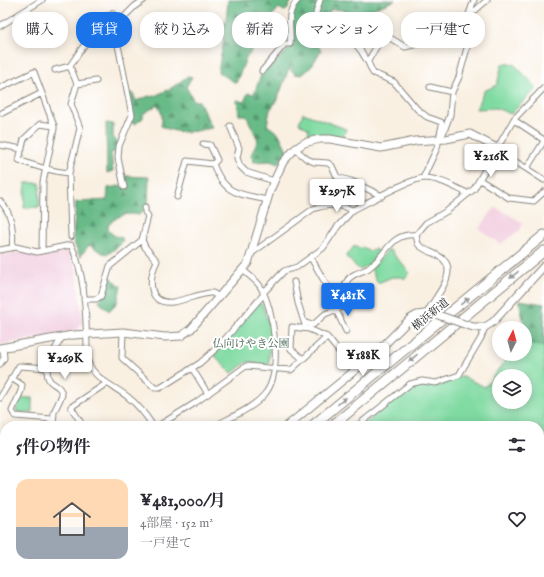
<!DOCTYPE html>
<html lang="ja">
<meta charset="utf-8">
<style>
body{margin:0;font-family:"IM FELL English","Noto Serif JP",serif;background:#f2f2f3;color:#2b2b33;height:100vh;display:flex;flex-direction:column;font-size:15px;white-space:nowrap}
*{box-sizing:border-box;margin:0}
p{font-size:13px;color:#7c7c81}
.icon{flex:none;width:22px;height:22px;fill:none;stroke:currentColor;stroke-width:2;stroke-linecap:round;stroke-linejoin:round}
.map{position:relative;flex:1;overflow:hidden}
.details{position:absolute;left:0px;top:421px;width:544px;height:156px;display:flex;flex-direction:column;background:#fff;border-radius:16px 16px 0 0;box-shadow:0 2px 10px #0003}
.details>*{flex:none}
.guide{position:absolute;left:12px;top:12px;width:520px;height:36px;display:flex;gap:8px}
.needle{width:26px;rotate:6deg}
.fabs{position:absolute;left:492px;top:321px;display:grid;gap:8px}
.fabs a{display:grid;place-items:center;width:40px;height:40px;border-radius:50%;background:#fff;box-shadow:0 2px 10px #0003;font-size:20px}
.price{position:absolute;translate:-50% -34px;padding:0 9px;border-radius:4px;background:#fff;color:#222;font-size:13px;line-height:26px;filter:drop-shadow(0 1px 2px #0008)}
.price::after{content:'';position:absolute;left:50%;top:24px;width:12px;height:9px;margin-left:-6px;background:inherit;clip-path:polygon(0 0,100% 0,50% 100%)}
.price.current{background:#1a73e8;color:#fff}
ul{padding:0;list-style:none}
li{display:flex;align-items:center;gap:12px;height:100px;padding:0 16px}
li+li{border-top:1px solid #e1e1e2}
li span{display:grid;place-items:center;flex:none;width:112px;height:80px;border-radius:12px;color:#555}
li>.icon{margin-inline-start:auto}
span .icon{width:48px;height:48px;fill:#fffc;stroke-width:1}
li b{font-size:17px}
h2{display:flex;justify-content:space-between;align-items:center;height:48px;padding:0 16px;font-size:17px}
.chip{padding:0 14px;border-radius:16px;background:#fff;box-shadow:0 2px 10px #0003;font-size:14px;line-height:36px}
.chip.current{background:#1a73e8;color:#fff}
.map>svg:first-child{display:block}
.built{fill:#f2cfe0}
.green{fill:#7fdaa1;stroke:#4e7b5e;fill-rule:evenodd}
.forest{fill:url(#forest-firs);stroke:#426b52}
.lines{fill:none;stroke-linecap:round;stroke-linejoin:round}
.street-casing{stroke:#8a867f;stroke-width:7}
.secondary-casing{stroke:#8a867f;stroke-width:9}
.highway-casing{stroke:#8a867f;stroke-width:11}
.street{stroke:#fff;stroke-width:5}
.secondary{stroke:#fff;stroke-width:7}
.highway{stroke:#fff;stroke-width:9}
.secondary-bridge-casing{stroke:#8a867f;stroke-width:9;stroke-linecap:butt}
.secondary-bridge{stroke:#fff;stroke-width:7}
.oneway{fill:#999}
.labels{text-anchor:middle;stroke-width:4;stroke-linejoin:round;paint-order:stroke}
.street-label{font-size:11px;fill:#1c1c1c;stroke:#fff}
.park-label{font-size:11px;fill:#3f5e4b;stroke:#fff}
</style>
<div class="map">
<svg width="544" height="577" viewBox="0 0 544 577">
<defs>
<pattern id="forest-firs" width="22" height="20" patternUnits="userSpaceOnUse"><rect width="22" height="20" fill="#67ba87"/><path d="M5 1l3.5 6h-7zM16 11l3.5 6h-7z" fill="#54966e"/></pattern>
</defs>
<rect width="100%" height="100%" fill="#fff"/>
<filter id="ink" filterUnits="userSpaceOnUse"><feTurbulence type="fractalNoise" baseFrequency=".025" numOctaves="2"/><feDisplacementMap in="SourceGraphic" scale="8" xChannelSelector="R" yChannelSelector="G"/><feConvolveMatrix kernelMatrix="1 2 1 2 8 2 1 2 1" color-interpolation-filters="sRGB"/></filter>
<filter id="wash" filterUnits="userSpaceOnUse"><feTurbulence type="fractalNoise" baseFrequency=".012" numOctaves="4" result="noise"/><feDisplacementMap in="SourceGraphic" scale="16" xChannelSelector="R" yChannelSelector="G"/><feGaussianBlur stdDeviation="0.9" result="paint"/><feColorMatrix in="noise" values="0 0 0 0 0 0 0 0 0 0 0 0 0 0 0 0 0 1.4 0 .05"/><feComposite in="paint" operator="in"/></filter>
<g filter="url(#wash)">
<rect width="100%" height="100%" fill="#f9f0e2"/>
<path class="built" d="M494 208 499 209 523 223 520 230 500 244 479 229Z
M68 251 76 268 83 324H80L79 330 0 345V255L18 252 43 255Z"/>
<path class="green" d="M502 64H514L537 88 511 114 496 108 476 109 484 91 497 85Z
M303 113 346 129 343 138 330 135 316 136 314 132 308 134 309 129 299 123Z
M338 178 352 183 350 189 336 184Z
M26 183H40L39 207 24 208Z
M354 246 360 249 363 247 369 252 375 249 379 252 369 265 360 270 346 257Z
M389 249 410 273 404 279 402 277H392L378 283 371 269Z
M258 303 262 304 270 327 269 363 267 365 247 362 232 373 214 355Z
M544 318V577H246L245 572H539V426H362L411 386 419 384 438 386 461 376 485 387 510 354H525V339ZM499 376H525V402H499Z
M22 398H32V413L17 412 16 410Z"/>
<path class="forest" d="M228 0H292L287 10 284 11 279 8 263 26 249 55 247 56 236 83 218 72 224 39 200 34 199 25 216 26 226 22Z
M301 0H395C382 6 370 11 355 12 347 12 340 8 330 10L321 38 317 40 316 44 321 50 311 67 302 75 295 74 289 68 278 98 270 110 267 125 279 134 288 152 278 164 270 161 254 162 251 155 258 140 246 115H239L237 100 244 102 248 93 254 94 261 75 294 44C292 27 289 13 301 0Z
M188 76 192 77 186 87 194 101H199L212 128C191 132 180 135 161 126 163 119 162 111 157 105L143 114V118L135 124 132 123 133 115 129 93H133L136 101 149 96 152 97 170 89Z
M106 123 113 124V137L118 143 116 152H111L113 171 107 173Z
M124 176 149 177 148 205 139 215C127 212 115 216 108 226 108 232 112 234 117 237L120 236 123 239 120 245 108 254 103 253 89 245 80 257 73 240 76 202 107 200 108 188 125 185Z
M109 276 121 286 117 303 109 311 99 302Z
M519 300 544 304V347L525 341V328Z
M245 572H261L258 575V577H246Z"/>
</g>
<g filter="url(#ink)">
<g class="lines">
<g class="street-casing">
<path id="street" d="M320 0 316 13C320 25 335 24 344 32 356 43 367 58 373 73L394 82 417 109 427 117 441 122 442 125 437 148 423 178
M469 16 487 0
M103 18 112 13
M0 26 42 0
M378 27 382 33 405 47 422 43 431 36 469 26
M368 61 384 34
M70 66 77 84
M55 70 70 66 89 38 110 24 121 20
M262 71 285 44H290C292 27 284 14 298 0
M430 87 452 92
M0 88 34 72 54 126
M2 113 42 93
M514 120 544 140
M230 126 239 148 237 158 240 166 246 172 274 181
M443 134 450 115 452 92 459 77 467 48 469 14 474 0
M203 144 210 145 217 160 213 164
M0 145 22 149
M295 149 307 159 314 162 328 163 332 166 337 177 351 181 382 196
M496 149 544 180
M527 168 544 141
M480 180 509 198 534 201 544 192
M124 187 118 158 119 146 132 115 117 40 121 20 135 6 144 0
M177 197 187 161 213 164C225 195 237 193 267 200
M0 201C12 213 14 232 12 248
M71 237 69 173 80 128 71 104 77 84 96 81
M142 240 145 247 157 261C149 277 146 305 173 302 185 300 197 295 209 293H213L218 297
M0 250 16 247 37 252 71 245C88 280 85 324 88 362 96 381 113 385 128 397 138 405 146 415 153 426
M42 251 43 182 54 129V126L40 124 24 139 19 160C36 167 51 171 69 173
M252 253 313 209C328 204 338 204 353 210 369 202 409 179 424 178 439 178 454 187 467 193
M311 258 330 291
M294 282 298 303 305 325
M263 293 284 271 297 267 323 248 338 226 353 210
M84 299H96L101 296 110 266 142 240 148 216 145 212V207
M336 310 346 331
M427 313C432 300 458 275 444 260 438 253 425 252 418 244L416 235 426 223 447 211 474 189 514 119 544 88
M305 323 313 325 325 314 340 308C345 299 342 289 347 281 351 273 364 272 370 267 387 254 390 233 416 235
M123 332 122 358 155 388H160L200 363 219 346 264 294
M303 359 291 349 292 327 309 329 327 337
M0 364 4 358 3 348
M192 368 208 394
M11 378 22 385 21 391 12 411 15 416 52 419
M0 398 19 366 48 368
M53 426 54 412 62 395C61 386 55 386 50 381 41 371 57 345 63 336
M83 426 71 407 107 383
M158 426 195 403 246 366 291 370 327 337 355 371
M215 426C231 417 252 409 264 395 284 373 274 309 260 286 256 280 247 274 242 269
M357 426 410 384 422 381 436 383 459 375 481 338 485 327
M0 448 2 443 5 444
M147 572 148 577
M174 572 177 574 187 572
M355 572 356 577
M155 574 157 577
M129 577 141 572
M227 577 235 576 234 572"/>
</g>
<g class="secondary-casing">
<path id="secondary" d="M479 327H485L493 322 544 266
M0 348 73 335 123 332 165 337 181 336 191 329 248 263 271 188 283 162 295 149 304 143 320 139H330L381 148 415 141 446 139 470 134 497 148
M287 426 376 353 410 319 417 315 432 313
M539 549 544 547
M0 558 5 560
M465 577 479 572"/>
</g>
<g class="highway-casing">
<path id="highway" d="M312 426 544 235
M332 426 544 251
M17 577 35 572
M48 577 62 572
M77 577 91 572
M93 577 105 572"/>
</g>
<use href="#street" class="street"/>
<use href="#secondary" class="secondary"/>
<use href="#highway" class="highway"/>
<g class="secondary-bridge-casing">
<path id="secondary-bridge" d="M432 313 473 327H479"/>
</g>
<use href="#secondary-bridge" class="secondary-bridge"/>
</g>
<defs><path id="oneway-solid" d="M-6-.8H1V-3.2L6.5 0L1 3.2V.8H-6Z"/></defs>
<g class="oneway">
<use href="#oneway-solid" transform="translate(514 275) rotate(141)"/>
<use href="#oneway-solid" transform="translate(465 301) rotate(-39)"/>
<use href="#oneway-solid" transform="translate(413 358) rotate(140)"/>
<use href="#oneway-solid" transform="translate(342 401) rotate(-39)"/>
</g>
</g>
<g class="labels">
<g class="street-label">
<text transform="translate(430 314) rotate(-39)" y="4">横浜新道</text>
</g>
<g class="park-label">
<text x="251" y="347">仏向けやき公園</text>
</g>
</g>
</svg>
<div class="fabs">
<a><svg class="needle" viewBox="-14 -14 28 28"><path d="M0-13l5 13h-10z" fill="#e53935"/><path d="M0 13l5-13h-10z" fill="#7c7c81"/></svg></a>
<a><svg class="icon" aria-label="layers" viewBox="0 0 24 24"><path d="M12 4l9 5-9 5-9-5zM3 14l9 5 9-5"/></svg></a>
</div>
<b class="price" style="left:491px;top:178px">¥216K</b>
<b class="price" style="left:337px;top:213px">¥297K</b>
<b class="price current" style="left:348px;top:317px">¥481K</b>
<b class="price" style="left:363px;top:377px">¥188K</b>
<b class="price" style="left:65px;top:380px">¥269K</b>
<div class="guide">
<a class="chip">購入</a>
<a class="chip current">賃貸</a>
<a class="chip">絞り込み</a>
<a class="chip">新着</a>
<a class="chip">マンション</a>
<a class="chip">一戸建て</a>
</div>
<section class="details">
<h2>5件の物件<svg class="icon" aria-label="filters" viewBox="0 0 24 24"><path d="M4 7h16M4 17h16"/><circle cx="9" cy="7" r="2"/><circle cx="15" cy="17" r="2"/></svg></h2>
<ul>
<li><span style="background:linear-gradient(#ffd9b3 60%,#9aa5b1 0)"><svg class="icon" aria-label="home" viewBox="0 0 24 24"><path d="M3 11l9-7 9 7M6 9v11h12V9"/></svg></span><div><b>¥481,000/月</b><p>4部屋 · 152 m²</p><p>一戸建て</p></div><svg class="icon" aria-label="heart" viewBox="0 0 24 24"><path d="M12 20l-8-8c-3-5 5-10 8-4 3-6 11-1 8 4z"/></svg></li>
</ul>
</section>
</div>
